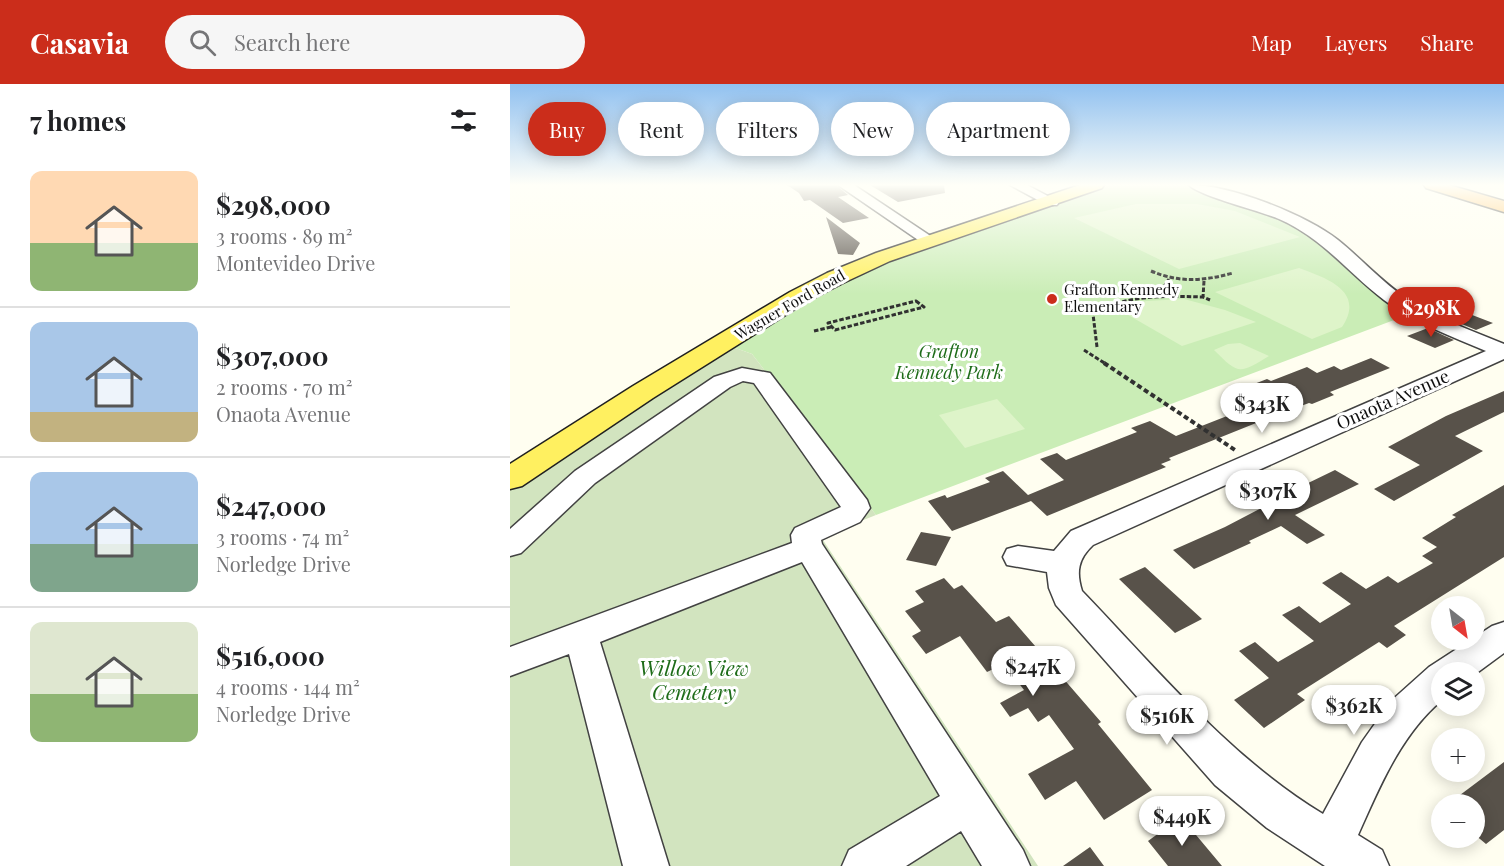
<!DOCTYPE html>
<meta charset="utf-8">
<style>
body{margin:0;font-family:"Playfair Display",serif;background:#f6f6f6;color:#202124;height:100vh;display:flex;flex-direction:column;font-size:22px;white-space:nowrap}
*{box-sizing:border-box;margin:0}
p{font-size:20px;color:#757577}
.icon{flex:none;width:33px;height:33px;fill:none;stroke:currentColor;stroke-width:2;stroke-linecap:round;stroke-linejoin:round}
.map{position:relative;flex:1;overflow:hidden}
.details{display:flex;flex-direction:column;background:#fff;width:510px}
.details>*{flex:none}
.top-card{position:absolute;left:18px;top:18px;width:570px;height:54px;display:flex;gap:12px}
.needle{width:39px;rotate:149deg}
.tools{position:absolute;left:921px;top:512px;display:grid;gap:12px}
.tools a{display:grid;place-items:center;width:54px;height:54px;border-radius:50%;background:#fff;box-shadow:0 3px 15px #0003;font-size:30px}
.price{position:absolute;translate:-50% -51px;padding:0 14px;border-radius:21px;background:#fff;color:#222;font-size:20px;line-height:39px;filter:drop-shadow(0 2px 3px #0008)}
.price::after{content:'';position:absolute;left:50%;top:36px;width:18px;height:14px;margin-left:-9px;background:inherit;clip-path:polygon(0 0,100% 0,50% 100%)}
.price.selected{background:#cb2d1b;color:#fff}
ul{padding:0;list-style:none}
li{display:flex;align-items:center;gap:18px;height:150px;padding:0 30px}
li+li{border-top:2px solid #e0e0e0}
li span{display:grid;place-items:center;flex:none;width:168px;height:120px;border-radius:12px;color:#555}
li>.icon{margin-inline-start:auto}
span .icon{width:72px;height:72px;fill:#fffc;stroke-width:1}
li b{font-size:26px}
h2{display:flex;justify-content:space-between;align-items:center;height:72px;padding:0 30px;font-size:26px}
.pill{padding:0 21px;border-radius:27px;background:#fff;box-shadow:0 3px 15px #0003;font-size:21px;line-height:54px}
.pill.selected{background:#cb2d1b;color:#fff}
header{display:flex;align-items:center;gap:36px;box-sizing:border-box;height:84px;padding:0 30px;background:#cb2d1b;color:#fff}
header strong{font-size:28px}
nav{display:flex;gap:33px;margin-inline-start:auto;font-size:21px}
.search{width:420px;height:54px;background:#f6f6f6;display:flex;align-items:center;gap:15px;box-sizing:border-box;padding:0 21px;border-radius:33px;color:#757577;font-size:22px}
main{display:flex;flex:1;min-height:0}
.map>svg:first-child{display:block}
.green{fill:#caedb6}
.cemetery{fill:#d2e4bf}
.pitch{fill:#def4c9}
.building{fill:#58524a}
.lines{fill:none;stroke-linecap:round;stroke-linejoin:round}
.minor-casing{stroke:#424242;stroke-width:3}
.major-casing{stroke:#202020;stroke-width:3}
.highway-casing{stroke:#202020;stroke-width:3}
.path-far1{stroke:#313131;stroke-width:3;stroke-dasharray:4.5 2;stroke-linecap:butt}
.path{stroke:#313131;stroke-width:4;stroke-dasharray:5 3;stroke-linecap:butt}
.minor{fill:#fff;fill-rule:evenodd}
.major{fill:#fff060;fill-rule:evenodd}
.highway{fill:#ffba4e;fill-rule:evenodd}
.poi-dot{fill:#cb2d1b;stroke:#fff;stroke-width:2}
.labels{text-anchor:middle;stroke-width:6;stroke-linejoin:round;paint-order:stroke}
.far-poi-label{font-size:15px;fill:#0f0f0f;stroke:#fff;text-anchor:start}
.far-street-label{font-size:15px;fill:#0f0f0f;stroke:#fff}
.park-label{font-size:18px;font-style:italic;fill:#1e6c19;stroke:#fff}
.street-label{font-size:18px;fill:#0f0f0f;stroke:#fff}
.near-park-label{font-size:21px;font-style:italic;fill:#1e6c19;stroke:#fff}
</style>
<header>
<strong>Casavia</strong>
<div class="search"><svg class="icon" aria-label="search" viewBox="0 0 24 24"><circle cx="10" cy="10" r="6"/><path d="M15 15l6 6"/></svg>Search here</div>
<nav><a>Map</a><a>Layers</a><a>Share</a></nav>
</header>
<main>
<section class="details">
<h2>7 homes<svg class="icon" aria-label="filters" viewBox="0 0 24 24"><path d="M4 7h16M4 17h16"/><circle cx="9" cy="7" r="2"/><circle cx="15" cy="17" r="2"/></svg></h2>
<ul>
<li><span style="background:linear-gradient(#ffd9b3 60%,#8fb573 0)"><svg class="icon" aria-label="home" viewBox="0 0 24 24"><path d="M3 11l9-7 9 7M6 9v11h12V9"/></svg></span><div><b>$298,000</b><p>3 rooms · 89 m²</p><p>Montevideo Drive</p></div></li>
<li><span style="background:linear-gradient(#a9c7e8 75%,#c2b280 0)"><svg class="icon" aria-label="home" viewBox="0 0 24 24"><path d="M3 11l9-7 9 7M6 9v11h12V9"/></svg></span><div><b>$307,000</b><p>2 rooms · 70 m²</p><p>Onaota Avenue</p></div></li>
<li><span style="background:linear-gradient(#a9c7e8 60%,#7fa58c 0)"><svg class="icon" aria-label="home" viewBox="0 0 24 24"><path d="M3 11l9-7 9 7M6 9v11h12V9"/></svg></span><div><b>$247,000</b><p>3 rooms · 74 m²</p><p>Norledge Drive</p></div></li>
<li><span style="background:linear-gradient(#dfe7d0 60%,#8fb573 0)"><svg class="icon" aria-label="home" viewBox="0 0 24 24"><path d="M3 11l9-7 9 7M6 9v11h12V9"/></svg></span><div><b>$516,000</b><p>4 rooms · 144 m²</p><p>Norledge Drive</p></div></li>
</ul>
</section>
<div class="map">
<svg width="994" height="782" viewBox="0 0 994 782">
<rect width="100%" height="100%" fill="#fffef0"/>
<path class="green" d="M599 101H679L788 141 900 230 366 431 242 270 220 262 296 216 365 182 570 113Z"/>
<path class="cemetery" d="M220 262 242 270 366 431 311 453 528 782H0V406Z"/>
<path class="pitch" d="M626 120H687L725 127 790 153 669 185 564 134Z
M789 184C816 194 856 207 832 243L802 255 705 208Z
M674 215 715 226 746 238 672 262 606 224 636 217Z
M730 259 759 272C729 290 729 291 704 266L718 260Z
M487 315 515 345 455 364 429 331Z"/>
<path class="building" d="M277 101H326L338 111 328 113 359 134 333 139 300 116 294 117 289 109Z
M360 101H434L435 109 388 118Z
M316 133 350 159 343 171 328 170Z
M957 229 983 239 966 246 940 235Z
M918 244 935 252 944 256 925 264 897 252Z
M861 274 880 284 820 308 824 311 802 320 799 319 761 333 659 374 661 376 651 380 656 383 537 432 521 417 442 447 418 417 435 411 437 414 480 398 475 394 493 387 518 411 554 396 530 375 547 369 556 376 627 348 621 344 640 337 666 352 735 325 713 312 757 295 761 297 797 283 807 289 824 282 831 286Z
M994 307V328L945 352 973 367 884 417 864 405 910 381 878 363 936 332Z
M825 386 849 400 785 431 815 451 797 460 771 442 739 457 741 459 684 485 663 466 715 443 759 420 757 419Z
M994 401V473L884 542 896 551 877 564 869 558 787 610 795 616 754 644 724 616 759 594 729 567 745 558 768 578 804 557 772 531 789 522 810 539 841 520 812 499 831 488 856 505 878 492 888 499 923 479 912 472 927 463 912 454 946 433 942 431Z
M411 448 441 453 426 482 396 476Z
M635 483 692 535 665 549 609 495Z
M434 494 444 505 452 501 486 538 499 532 591 638 588 640 642 706 594 736 566 697 535 716 518 690 564 665 539 631 528 638 518 624 500 633 490 619 514 606 494 580 477 588 450 552 416 570 402 552 411 547 395 527 414 518 405 507Z
M994 678V746L976 760 964 750V720H938Z
M671 733 712 782H658L638 757Z
M580 763 594 782H553Z"/>
<g class="lines">
<g class="minor-casing">
<path id="minor" d="M328 101H344L428 157 426 160H414Z
M500 101H517L549 118 547 121H537Z
M679 101C719 100 796 131 828 156 853 176 874 201 902 218 931 236 963 247 994 260V275L583 461C568 475 566 488 572 507 648 586 719 673 813 730L852 658 881 617 919 583 982 542 994 538V569L964 591V588H932V616C891 650 869 704 848 751L872 766 879 782H815L757 744 705 701 546 521 539 504 537 488 497 481 493 473 497 465 508 462 544 467 561 447 976 267C941 252 904 239 874 216 836 187 814 155 769 135 751 127 689 112 679 101Z
M232 284 260 289 357 416 360 424 350 438 311 456 312 460 513 766 520 782H472L451 747 396 782H332L339 766 430 712 292 478 90 558 159 782H113L59 570 0 592V563L282 459 281 451 285 444 331 423 244 299 233 297 220 303 85 399 11 469 0 472V445L65 387 204 293Z"/>
</g>
<g class="major-casing">
<path id="major" d="M570 101H594L592 104 380 177 333 199 296 218 143 314 12 402 0 405V380L123 302 280 208 317 189 366 169Z"/>
</g>
<g class="highway-casing">
<path id="highway" d="M914 101H939L994 117V128L916 104Z"/>
</g>
<path class="path-far1" d="M641 187C669 199 694 197 723 189
M694 197 693 213 700 216
M637 211 653 204 659 195
M406 217 414 223 325 246 318 239Z
M304 247 321 243
M587 263 583 230C617 210 654 212 693 213
M574 266 596 280"/>
<path class="path" d="M594 279 725 366"/>
<use href="#minor" class="minor"/>
<use href="#major" class="major"/>
<use href="#highway" class="highway"/>
</g>
<linearGradient id="sky" x2="0" y2="1"><stop stop-color="#91c1f0"/><stop offset="0.48" stop-color="#fffff8"/><stop offset="1" stop-color="#fffff8" stop-opacity="0"/></linearGradient>
<rect width="994" height="210" fill="url(#sky)"/>
<circle class="poi-dot" cx="542" cy="215" r="6"/>
<g class="labels">
<g class="far-poi-label">
<text x="554" y="211">Grafton Kennedy<tspan x="554" dy="17">Elementary</tspan></text>
</g>
<g class="far-street-label">
<text transform="translate(280 221) rotate(-30)" y="5">Wagner Ford Road</text>
</g>
<g class="park-label">
<text x="439" y="274">Grafton<tspan x="439" dy="21">Kennedy Park</tspan></text>
</g>
<g class="street-label">
<text transform="translate(883 316) rotate(-24)" y="6">Onaota Avenue</text>
</g>
<g class="near-park-label">
<text x="184" y="592">Willow View<tspan x="184" dy="24">Cemetery</tspan></text>
</g>
</g>
</svg>
<div class="tools">
<a><svg class="needle" viewBox="-14 -14 28 28"><path d="M0-13l5 13h-10z" fill="#e53935"/><path d="M0 13l5-13h-10z" fill="#757577"/></svg></a>
<a><svg class="icon" aria-label="layers" viewBox="0 0 24 24"><path d="M12 4l9 5-9 5-9-5zM3 14l9 5 9-5"/></svg></a>
<a>+</a>
<a>−</a>
</div>
<b class="price selected" style="left:921px;top:254px">$298K</b>
<b class="price" style="left:752px;top:350px">$343K</b>
<b class="price" style="left:758px;top:437px">$307K</b>
<b class="price" style="left:523px;top:613px">$247K</b>
<b class="price" style="left:844px;top:652px">$362K</b>
<b class="price" style="left:657px;top:662px">$516K</b>
<b class="price" style="left:672px;top:763px">$449K</b>
<div class="top-card">
<a class="pill selected">Buy</a>
<a class="pill">Rent</a>
<a class="pill">Filters</a>
<a class="pill">New</a>
<a class="pill">Apartment</a>
</div>
</div>
</main>
